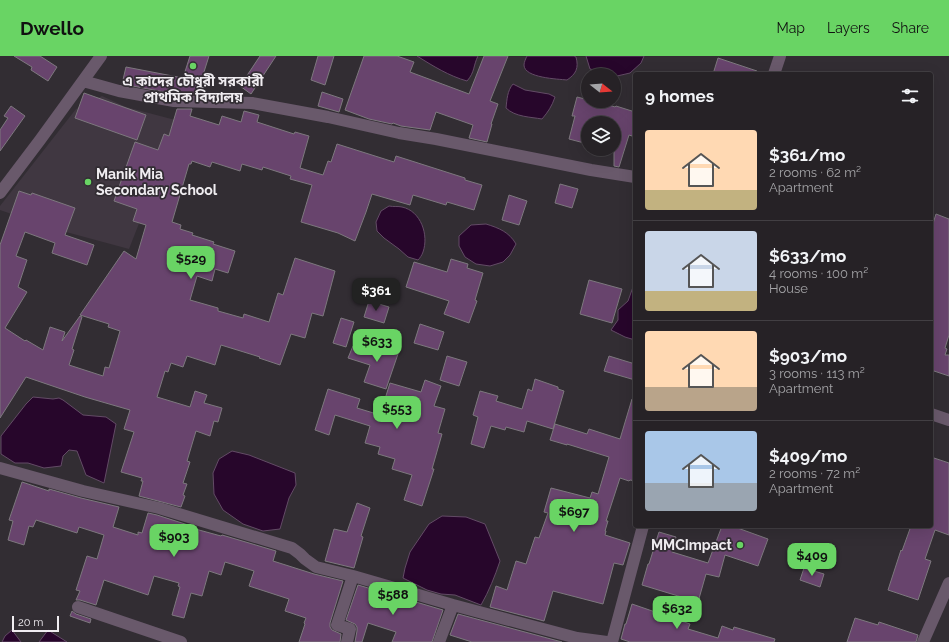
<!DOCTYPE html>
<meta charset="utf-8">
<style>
body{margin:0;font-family:Raleway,"Noto Sans Bengali",sans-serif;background:#2e2a2e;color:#f1f3f6;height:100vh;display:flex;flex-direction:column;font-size:15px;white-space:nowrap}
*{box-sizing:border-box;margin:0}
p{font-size:13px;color:#a4a4a7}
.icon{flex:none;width:22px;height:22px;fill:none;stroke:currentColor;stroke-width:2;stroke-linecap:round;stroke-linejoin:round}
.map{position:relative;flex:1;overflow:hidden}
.panel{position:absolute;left:633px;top:16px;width:300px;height:456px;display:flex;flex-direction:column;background:#262226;border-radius:4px;box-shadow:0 4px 16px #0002,0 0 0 1px #423f43}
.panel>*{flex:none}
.needle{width:26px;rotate:107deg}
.buttons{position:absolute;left:581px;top:12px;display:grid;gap:8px}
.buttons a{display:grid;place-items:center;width:40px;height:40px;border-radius:50%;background:#262226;box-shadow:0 4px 16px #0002,0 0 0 1px #423f43;font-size:20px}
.scale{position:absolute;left:12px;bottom:10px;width:47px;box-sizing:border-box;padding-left:4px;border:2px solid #f0edf1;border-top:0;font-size:11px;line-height:14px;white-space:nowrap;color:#f0edf1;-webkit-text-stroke:3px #322d33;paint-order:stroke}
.price{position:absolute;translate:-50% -34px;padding:0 9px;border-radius:8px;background:#69d464;color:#111;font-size:13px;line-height:26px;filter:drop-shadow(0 1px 2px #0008)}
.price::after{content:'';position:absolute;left:50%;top:24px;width:12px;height:9px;margin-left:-6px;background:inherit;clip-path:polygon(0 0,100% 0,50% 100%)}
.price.on{background:#222;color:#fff}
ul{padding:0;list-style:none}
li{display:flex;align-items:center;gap:12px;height:100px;padding:0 12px}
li+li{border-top:1px solid #423f43}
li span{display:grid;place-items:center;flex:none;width:112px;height:80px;border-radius:4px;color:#555}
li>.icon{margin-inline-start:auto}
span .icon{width:48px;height:48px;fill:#fffc;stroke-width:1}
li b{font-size:17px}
h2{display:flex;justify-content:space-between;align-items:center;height:48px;padding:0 12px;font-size:17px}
header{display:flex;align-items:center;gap:24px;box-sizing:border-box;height:56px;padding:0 20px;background:#69d464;color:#111}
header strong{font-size:19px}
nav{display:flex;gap:22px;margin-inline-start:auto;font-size:14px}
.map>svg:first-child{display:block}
.built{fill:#403741}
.water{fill:#27062b;stroke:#634b66}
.building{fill:#68446d;stroke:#7d787e}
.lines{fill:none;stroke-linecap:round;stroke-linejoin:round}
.minor{stroke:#69596b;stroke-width:12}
.poi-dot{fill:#69d464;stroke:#322d33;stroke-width:1.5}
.labels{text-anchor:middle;stroke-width:3.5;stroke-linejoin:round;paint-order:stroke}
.poi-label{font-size:14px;font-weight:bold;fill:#f0edf1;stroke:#322d33}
</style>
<header>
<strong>Dwello</strong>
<nav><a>Map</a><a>Layers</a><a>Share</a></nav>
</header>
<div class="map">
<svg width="949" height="586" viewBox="0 0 949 586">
<rect width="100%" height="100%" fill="#322d33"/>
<path class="built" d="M102 40 126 51 179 65 129 193 55 173 0 154V150L76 53Z"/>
<path class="water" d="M417 0H478C473 10 475 16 467 25 449 20 433 10 417 0Z
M527 0H574L576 1C579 12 576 18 567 24 558 23 524 22 524 9 524 6 526 2 527 0Z
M586 0H644L641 7 630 17 617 20 590 13Z
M513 28 525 34 549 38 555 41C552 50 548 56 542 63 531 61 515 61 506 52 507 44 507 35 513 28Z
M389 150C394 151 398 150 402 151 421 155 429 179 423 196 422 199 420 202 418 204L408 201 399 193 384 182 377 175 376 166 381 155Z
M486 168C499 172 509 176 516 188L510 199 503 206 490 210 476 208 465 201 459 190V180L471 169Z
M635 230V284L625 281 611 274 618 264V254L628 245 633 231Z
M33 341 53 343 59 342 63 344 83 359 106 361 116 368 104 427 86 419 77 395 69 394 63 400 61 410 44 412 28 407H15L1 398V380L26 348Z
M232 395 249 399 295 417 296 429 289 442 280 473 263 475 243 468 223 454 214 438 213 417 219 403Z
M442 460 466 461 485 468 500 505C495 520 489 535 481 549L455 539 441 538 427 534 403 522 405 512 410 496 429 468Z
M12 574 21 586H2L5 580Z
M48 574 67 586H39Z"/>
<path class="building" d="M14 0H40L57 11 48 25 31 14 32 11Z
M190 0H209L197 38H175L122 28 126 11 183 22Z
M260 0H276L251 38 240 30Z
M318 0H334L325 29 311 24Z
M364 0H397L414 6 410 16 469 38 484 0H508L490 45 498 48 491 68H492L487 86 469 82 473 69 436 56 430 74 401 70 393 67 392 68 369 63 345 54Z
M718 2 757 15 756 18H713Z
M322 36 343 43 339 56 318 50Z
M84 37 146 59 137 84 75 62Z
M577 41 585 43V41L588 42V45H597L615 51 616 50 635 56V81L629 79 619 111 614 110V67H588V88L569 83 575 60H572Z
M11 50 25 60 0 95V74L8 62 4 60Z
M177 53H192L190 60 219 69 222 60 241 66 244 55 259 59 257 66 294 78 295 76 309 80 300 112 323 119 328 105 331 106 337 88 394 106 396 100 465 122V124L482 129 474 154 447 146 446 149 413 139 410 149 372 138 366 156 355 185 338 177 301 166 312 129 290 123 291 120 263 111 262 114 242 108 240 115 212 106 210 111 192 105 191 108H189L172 166 181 169 180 173 193 177 192 179 214 186 213 188 235 195 228 217 215 213 212 225 197 220 190 244 218 252V255L243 262 244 258 269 266 278 237 283 239 295 202 335 215 323 260 312 257 305 282 291 278 280 309 259 302 260 301 221 289 215 309 187 300 183 311 171 307 168 316 165 315 157 341 190 351 195 335 207 339 204 347 222 352 218 366 214 365 210 380 196 375 187 405 190 406 183 427 187 428 183 439 185 440 181 451 139 440 143 425H141L142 422 121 416 134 376 124 373 130 354 85 341 26 321 0 362V189L19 135 31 139 32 137 75 152 65 179 94 189 87 209 52 197 55 187 25 176 16 200 27 204 18 231 27 236 5 272 25 285 26 284 43 294 50 271 65 276 62 285 80 260 82 261 72 293 74 294 69 309 103 320 105 311 109 312 120 275 108 271 109 268 80 259 124 195 136 203 146 169 133 165 137 153 114 145 135 86 158 94 164 78 169 80Z
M560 128 578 133 572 152 555 147Z
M509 139 527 145 519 169 502 164Z
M936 158 949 163V279L945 292 947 293 945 299H949V320L931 314V174Z
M451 203 468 208 467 212 483 217 475 244 477 245 469 267 444 258 449 245 406 231 414 206 447 216Z
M589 224 622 233 612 267 580 258Z
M369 245 389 251 384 267 364 261Z
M341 262 354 266 346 291 333 287Z
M420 268 444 276 438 294 414 287Z
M380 285 400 292 386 333 364 326 370 309 348 302 353 290 376 297Z
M447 300 467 306 459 330 440 324Z
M609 300 635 308V324L604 315Z
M535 323 558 331V333L564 335 553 373 527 365 524 376 506 371 505 374 491 370 484 392 471 388 478 361 473 359 480 335 498 340 496 345 522 353 528 333 532 335Z
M425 324 441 330 434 350 445 353 438 377 442 378 432 413H434L422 450 404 444 412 419 392 413 395 403 378 398 380 391 365 387 370 370 335 359 329 379 315 374 328 333 360 343 357 352 380 359 390 327 421 336Z
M632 343H635V425L630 424 629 425 620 422 606 465H608L605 475H606L605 479 630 487 623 509 614 507 603 548 553 535 544 565 490 551 496 530 507 534 516 505 526 508 535 481 539 482 548 457 544 456 551 432 590 442 592 436 598 438 609 401 567 388V389L550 384 555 368 587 378 589 373 620 383Z
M931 401 949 407V479L935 474 925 503 931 505 918 544 888 534 901 494 902 495 911 470H931Z
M22 426 49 435V433L81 442 119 451 113 471 138 479V476L142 477 148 457 157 459 188 469V471L221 480 222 479 276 495 273 505 314 518 343 525 330 567V571L332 574 341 578 340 586H299L305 568 304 567 306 562 285 555 289 543 249 530 254 515 225 506 221 519 209 515 202 540 191 537 184 562 172 559 180 531 178 530 179 527 154 520 148 539 104 524 96 549 80 544H76L80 535 76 534 87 500 97 503 104 479 79 471 77 477 36 464 33 471 29 470 24 489 8 484 13 465 9 464Z
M357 447 370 452 361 480 363 481 354 512 325 505 334 473 347 476Z
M722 470H732L768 483 758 510 725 499 719 521 706 518 698 546 642 529 648 508H649L659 476 676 481 672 496 708 507Z
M804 512 824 518 820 531 800 524Z
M358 529 443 554 432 586H392L396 576 368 567 362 586H355L357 575V571L355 568 346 564Z
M632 548 690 568 688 573 718 582 722 570 733 574 734 571 775 583 774 586H630L621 583 625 568H626Z
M72 555 76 558 91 563 90 567 70 560Z
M458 558 562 586H472L450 579Z
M855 562 878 569 879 566 918 579 916 586H847Z"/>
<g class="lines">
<path class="minor" d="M774 18 780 0
M83 25 119 35 174 45 252 47 328 61 399 77 436 83 591 114 635 121
M0 137 40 84 101 0
M931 358 949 364
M0 412 83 435 159 452 292 492 300 498 305 503 316 511 353 520 453 549 577 582 607 586
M78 551 181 586
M347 586 350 573 337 569 353 520
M439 586 453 549
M612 586 643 470
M923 586 949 527"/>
</g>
<g class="poi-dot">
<circle cx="193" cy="10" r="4"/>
<circle cx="88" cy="126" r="4"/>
<circle cx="740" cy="489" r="4"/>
</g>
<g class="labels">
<g class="poi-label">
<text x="193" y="30">এ কাদের চৌধুরী সরকারী<tspan x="193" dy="16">প্রাথমিক বিদ্যালয়</tspan></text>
<text x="96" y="123" text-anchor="start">Manik Mia<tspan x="96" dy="16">Secondary School</tspan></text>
<text x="732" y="494" text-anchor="end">MMCImpact</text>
</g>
</g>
</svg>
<div class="buttons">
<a><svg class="needle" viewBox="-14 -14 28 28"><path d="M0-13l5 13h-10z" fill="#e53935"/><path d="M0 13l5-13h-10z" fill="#a4a4a7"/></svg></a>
<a><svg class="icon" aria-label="layers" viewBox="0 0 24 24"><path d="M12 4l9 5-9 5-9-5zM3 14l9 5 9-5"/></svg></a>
</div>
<div class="scale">20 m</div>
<b class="price" style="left:191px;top:224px">$529</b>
<b class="price on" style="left:376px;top:256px">$361</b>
<b class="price" style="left:377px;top:307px">$633</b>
<b class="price" style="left:397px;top:374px">$553</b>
<b class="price" style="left:574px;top:477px">$697</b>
<b class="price" style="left:174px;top:502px">$903</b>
<b class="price" style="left:812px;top:521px">$409</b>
<b class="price" style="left:393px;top:560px">$588</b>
<b class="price" style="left:677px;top:574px">$632</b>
<section class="panel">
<h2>9 homes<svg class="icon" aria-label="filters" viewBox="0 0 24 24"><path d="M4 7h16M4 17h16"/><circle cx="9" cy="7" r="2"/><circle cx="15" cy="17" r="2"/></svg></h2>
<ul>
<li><span style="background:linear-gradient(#ffd9b3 75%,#c2b280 0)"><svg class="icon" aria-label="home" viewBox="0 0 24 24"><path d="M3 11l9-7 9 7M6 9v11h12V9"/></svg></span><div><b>$361/mo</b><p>2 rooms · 62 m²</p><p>Apartment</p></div></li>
<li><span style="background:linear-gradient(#c9d6e8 75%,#c2b280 0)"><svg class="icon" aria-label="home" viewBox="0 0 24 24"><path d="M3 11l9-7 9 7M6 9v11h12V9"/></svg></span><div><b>$633/mo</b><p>4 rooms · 100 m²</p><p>House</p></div></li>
<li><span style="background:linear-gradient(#ffd9b3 70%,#b9a48a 0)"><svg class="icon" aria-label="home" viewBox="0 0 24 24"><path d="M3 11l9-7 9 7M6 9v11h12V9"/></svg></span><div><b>$903/mo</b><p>3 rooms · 113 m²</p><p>Apartment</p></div></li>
<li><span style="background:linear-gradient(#a9c7e8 65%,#9aa5b1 0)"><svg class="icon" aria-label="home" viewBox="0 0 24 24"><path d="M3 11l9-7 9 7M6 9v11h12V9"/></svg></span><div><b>$409/mo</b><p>2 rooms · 72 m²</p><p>Apartment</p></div></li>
</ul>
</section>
</div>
